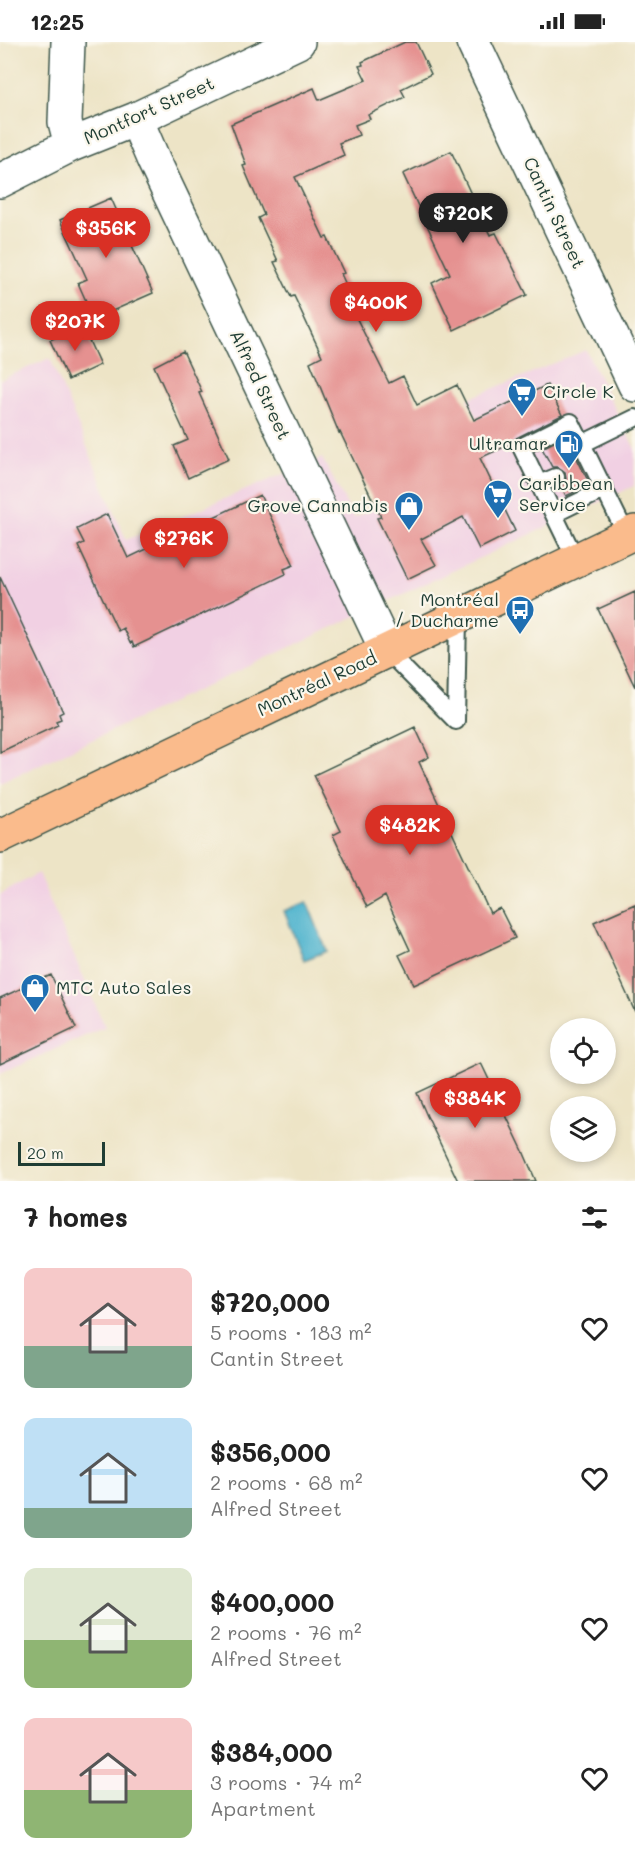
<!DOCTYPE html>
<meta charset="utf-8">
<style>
body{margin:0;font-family:Mali,sans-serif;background:#f2f2f2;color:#222;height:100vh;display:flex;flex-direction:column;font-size:22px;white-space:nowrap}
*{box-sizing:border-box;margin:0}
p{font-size:20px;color:#767676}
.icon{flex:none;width:33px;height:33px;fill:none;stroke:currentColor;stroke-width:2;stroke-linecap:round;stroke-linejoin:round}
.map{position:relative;height:1139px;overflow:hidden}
.side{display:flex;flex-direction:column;background:#fff;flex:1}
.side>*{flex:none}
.controls{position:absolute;left:550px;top:976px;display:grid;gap:12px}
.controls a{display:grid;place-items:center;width:66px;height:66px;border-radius:50%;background:#fff;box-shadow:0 3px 9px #0003;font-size:30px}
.scale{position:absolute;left:18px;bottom:15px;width:87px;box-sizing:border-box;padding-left:6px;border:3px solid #1f3d34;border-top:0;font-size:16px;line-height:21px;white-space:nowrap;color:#1f3d34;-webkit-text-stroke:4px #fbf7ec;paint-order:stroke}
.price{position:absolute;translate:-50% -51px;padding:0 14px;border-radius:21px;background:#d93025;color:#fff;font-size:20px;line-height:39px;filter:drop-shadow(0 2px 3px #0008)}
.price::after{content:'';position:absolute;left:50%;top:36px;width:18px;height:14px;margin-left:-9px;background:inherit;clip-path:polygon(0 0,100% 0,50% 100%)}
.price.on{background:#222;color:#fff}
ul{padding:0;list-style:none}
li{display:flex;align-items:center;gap:18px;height:150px;padding:0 24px}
li span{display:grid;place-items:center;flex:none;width:168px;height:120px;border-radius:12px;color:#555}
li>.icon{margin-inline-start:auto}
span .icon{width:72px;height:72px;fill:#fffc;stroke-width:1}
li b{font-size:26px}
h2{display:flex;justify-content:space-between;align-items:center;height:72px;padding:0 24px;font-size:26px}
.status{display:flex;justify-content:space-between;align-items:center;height:42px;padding:0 30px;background:#fff;direction:ltr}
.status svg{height:16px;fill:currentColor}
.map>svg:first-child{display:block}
.built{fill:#f1d0e3}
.water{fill:#50b4ce;stroke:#387881;stroke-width:1.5}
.building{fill:#e59190}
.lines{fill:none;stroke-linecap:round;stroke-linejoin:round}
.lane-casing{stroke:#3e564a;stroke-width:20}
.street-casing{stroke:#3e564a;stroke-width:36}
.primary-casing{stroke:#3e564a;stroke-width:36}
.lane{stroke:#fff;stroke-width:16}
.street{stroke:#fff;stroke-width:33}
.primary{stroke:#fabb8c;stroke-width:33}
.labels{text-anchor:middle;stroke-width:4.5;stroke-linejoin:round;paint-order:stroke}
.street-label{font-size:18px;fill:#1f3d34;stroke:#fbf7ec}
.poi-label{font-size:18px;fill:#1f3d34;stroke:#fbf7ec;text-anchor:start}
</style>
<div class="status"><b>12:25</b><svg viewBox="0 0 49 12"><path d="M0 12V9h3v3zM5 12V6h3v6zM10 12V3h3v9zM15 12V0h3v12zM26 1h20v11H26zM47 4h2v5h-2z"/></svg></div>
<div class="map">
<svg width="635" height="1139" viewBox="0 0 635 1139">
<rect width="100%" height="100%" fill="#fbf7ec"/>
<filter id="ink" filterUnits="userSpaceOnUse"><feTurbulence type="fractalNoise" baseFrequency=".0167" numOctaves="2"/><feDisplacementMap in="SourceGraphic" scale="12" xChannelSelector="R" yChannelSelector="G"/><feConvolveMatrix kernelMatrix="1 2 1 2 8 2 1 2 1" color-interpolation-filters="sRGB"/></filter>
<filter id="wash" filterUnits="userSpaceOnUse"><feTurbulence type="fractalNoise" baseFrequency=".008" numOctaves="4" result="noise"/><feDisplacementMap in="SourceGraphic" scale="24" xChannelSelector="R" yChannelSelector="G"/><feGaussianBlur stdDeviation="1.35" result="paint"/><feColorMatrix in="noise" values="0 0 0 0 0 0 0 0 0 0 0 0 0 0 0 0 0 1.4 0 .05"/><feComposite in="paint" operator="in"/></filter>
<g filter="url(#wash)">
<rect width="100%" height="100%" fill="#ede4c6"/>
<path class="built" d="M586 308 635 407 634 444 0 741V338L50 316 126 498 322 416 354 476 491 404 468 357Z
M38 831 105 985 0 1032V853Z"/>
<path class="water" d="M307 860 327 909 304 918 284 869Z"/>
<g id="blocks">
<path class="building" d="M405 0H416L431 32 401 47 405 55 368 73 370 77 355 83 359 93 339 101 344 113 295 135 324 196 327 195 344 231 341 232 361 275 357 277 389 341 403 334 417 363 457 343 474 378 547 343 562 373 516 396 511 402 480 416 515 489 479 507 463 475 421 497 436 523 407 537 377 476 381 475 340 390 339 391 310 320 322 314 294 254 291 255 274 220 278 219 258 176 264 173 243 124 246 123 231 82 314 46 319 58 366 38 359 24 363 23 362 20Z
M451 109 490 193 496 191 527 253 454 288 432 241 450 232 403 132Z
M111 156 153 251 94 277 78 241 87 237 60 178Z
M82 283 100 323 68 338 50 298Z
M183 309 202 350 199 351 229 417 188 436 174 404 188 398 154 324Z
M566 394 590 443 566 454 561 444 566 437 565 430 558 425H552L542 406Z
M260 453 294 523 284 527 286 532 134 605 132 600 130 601 123 586 118 589 78 504 84 501 77 487 107 472 128 516Z
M0 535 63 670 59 672 61 677 56 679 58 683 0 710Z
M635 550V645L598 567Z
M415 685 429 715 419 720 490 871 500 866 515 896 414 943 399 913 410 908 385 854 367 865 333 793 341 789 314 733Z
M635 862V970L594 880Z
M51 933 76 986 0 1022V956Z
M481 1021 523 1109 536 1139H458L427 1074 417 1051Z"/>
</g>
</g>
<g filter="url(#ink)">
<use href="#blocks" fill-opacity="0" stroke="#3e564a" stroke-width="1.5"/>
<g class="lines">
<g class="lane-casing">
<path id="lane" d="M582 402 627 494
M539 442 556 435
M554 472 605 447
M576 518 521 405 571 380 582 402 635 376
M387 609 456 679
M456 679 458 575"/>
</g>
<g class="street-casing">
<path id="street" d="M68 0 65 80 71 103
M473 0 635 343
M136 77 154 119 387 609
M0 139 71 103 136 77 298 0"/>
</g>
<g class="primary-casing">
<path id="primary" d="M0 794 635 490"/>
</g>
<use href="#lane" class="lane"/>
<use href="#street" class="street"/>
<use href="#primary" class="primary"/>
</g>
</g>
<defs>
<g id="supermarket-pin" transform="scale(1.5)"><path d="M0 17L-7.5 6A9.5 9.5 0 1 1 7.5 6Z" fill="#1f6fb2" stroke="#fbf7ec"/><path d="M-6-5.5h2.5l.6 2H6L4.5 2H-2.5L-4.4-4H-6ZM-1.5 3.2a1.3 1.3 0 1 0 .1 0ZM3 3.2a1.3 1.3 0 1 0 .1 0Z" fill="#fff"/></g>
<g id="fuel-pin" transform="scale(1.5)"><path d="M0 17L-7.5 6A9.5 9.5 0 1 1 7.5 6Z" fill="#1f6fb2" stroke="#fbf7ec"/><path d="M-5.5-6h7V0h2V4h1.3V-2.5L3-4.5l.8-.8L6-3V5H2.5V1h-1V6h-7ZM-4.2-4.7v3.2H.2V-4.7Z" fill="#fff"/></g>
<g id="shop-pin" transform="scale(1.5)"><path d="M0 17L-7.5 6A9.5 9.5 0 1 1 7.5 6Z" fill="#1f6fb2" stroke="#fbf7ec"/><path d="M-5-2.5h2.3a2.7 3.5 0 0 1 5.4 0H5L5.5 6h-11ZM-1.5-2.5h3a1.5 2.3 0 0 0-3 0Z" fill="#fff"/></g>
<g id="bus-pin" transform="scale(1.5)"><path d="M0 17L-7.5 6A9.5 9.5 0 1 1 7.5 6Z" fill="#1f6fb2" stroke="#fbf7ec"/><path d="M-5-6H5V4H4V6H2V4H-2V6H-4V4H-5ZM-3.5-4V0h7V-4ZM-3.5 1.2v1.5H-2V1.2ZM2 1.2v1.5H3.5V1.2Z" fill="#fff"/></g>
</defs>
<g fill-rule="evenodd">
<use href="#supermarket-pin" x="522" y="350"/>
<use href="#fuel-pin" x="569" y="402"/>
<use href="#supermarket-pin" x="498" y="452"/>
<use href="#shop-pin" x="409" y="464"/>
<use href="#bus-pin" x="520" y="568"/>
<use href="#shop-pin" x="35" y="946"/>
</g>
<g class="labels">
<g class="street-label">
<text transform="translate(149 69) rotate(-24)" y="6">Montfort Street</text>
<text transform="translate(554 171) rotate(65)" y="6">Cantin Street</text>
<text transform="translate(260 343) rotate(65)" y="6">Alfred Street</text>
<text transform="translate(317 642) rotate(-25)" y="6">Montréal Road</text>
</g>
<g class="poi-label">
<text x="543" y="356">Circle K</text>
<text x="548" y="408" text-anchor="end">Ultramar</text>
<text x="519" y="448">Caribbean<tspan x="519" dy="21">Service</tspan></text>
<text x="388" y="470" text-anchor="end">Grove Cannabis</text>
<text x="499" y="564" text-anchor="end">Montréal<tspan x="499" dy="21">/ Ducharme</tspan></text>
<text x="56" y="952">MTC Auto Sales</text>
</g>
</g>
</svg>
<div class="controls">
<a><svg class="icon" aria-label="locate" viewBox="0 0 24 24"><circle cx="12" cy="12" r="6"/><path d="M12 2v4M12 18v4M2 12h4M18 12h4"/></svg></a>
<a><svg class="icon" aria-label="layers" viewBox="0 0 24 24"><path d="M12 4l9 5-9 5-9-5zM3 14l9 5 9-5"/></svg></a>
</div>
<div class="scale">20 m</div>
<b class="price on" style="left:463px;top:202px">$720K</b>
<b class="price" style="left:106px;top:217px">$356K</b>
<b class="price" style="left:376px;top:291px">$400K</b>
<b class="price" style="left:75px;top:310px">$207K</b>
<b class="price" style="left:184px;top:527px">$276K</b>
<b class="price" style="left:410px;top:814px">$482K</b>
<b class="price" style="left:475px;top:1087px">$384K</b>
</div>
<section class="side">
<h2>7 homes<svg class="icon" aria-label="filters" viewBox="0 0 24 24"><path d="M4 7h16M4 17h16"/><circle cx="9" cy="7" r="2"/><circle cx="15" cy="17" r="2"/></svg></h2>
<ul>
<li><span style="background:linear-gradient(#f6c9c9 65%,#7fa58c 0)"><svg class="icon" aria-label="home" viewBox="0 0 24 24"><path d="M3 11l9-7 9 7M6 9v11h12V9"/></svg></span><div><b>$720,000</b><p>5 rooms · 183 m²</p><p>Cantin Street</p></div><svg class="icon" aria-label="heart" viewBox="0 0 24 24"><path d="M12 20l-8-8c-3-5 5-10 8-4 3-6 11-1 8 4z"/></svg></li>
<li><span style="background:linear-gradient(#bfe0f5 75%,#7fa58c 0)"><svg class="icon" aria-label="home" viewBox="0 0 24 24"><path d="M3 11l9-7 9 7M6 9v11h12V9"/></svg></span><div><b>$356,000</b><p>2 rooms · 68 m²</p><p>Alfred Street</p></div><svg class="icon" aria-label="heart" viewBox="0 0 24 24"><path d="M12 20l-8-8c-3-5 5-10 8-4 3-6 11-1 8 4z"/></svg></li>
<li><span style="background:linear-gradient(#dfe7d0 60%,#8fb573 0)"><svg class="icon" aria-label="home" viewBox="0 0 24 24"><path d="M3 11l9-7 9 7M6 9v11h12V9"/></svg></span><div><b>$400,000</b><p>2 rooms · 76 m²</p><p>Alfred Street</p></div><svg class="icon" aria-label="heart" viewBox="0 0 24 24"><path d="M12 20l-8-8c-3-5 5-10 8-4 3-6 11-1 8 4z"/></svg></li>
<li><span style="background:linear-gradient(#f6c9c9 60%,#8fb573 0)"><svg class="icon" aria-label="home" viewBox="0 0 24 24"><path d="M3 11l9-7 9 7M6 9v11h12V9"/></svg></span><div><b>$384,000</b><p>3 rooms · 74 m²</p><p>Apartment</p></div><svg class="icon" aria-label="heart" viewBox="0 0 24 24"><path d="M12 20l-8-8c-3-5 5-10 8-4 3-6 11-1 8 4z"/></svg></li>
</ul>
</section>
